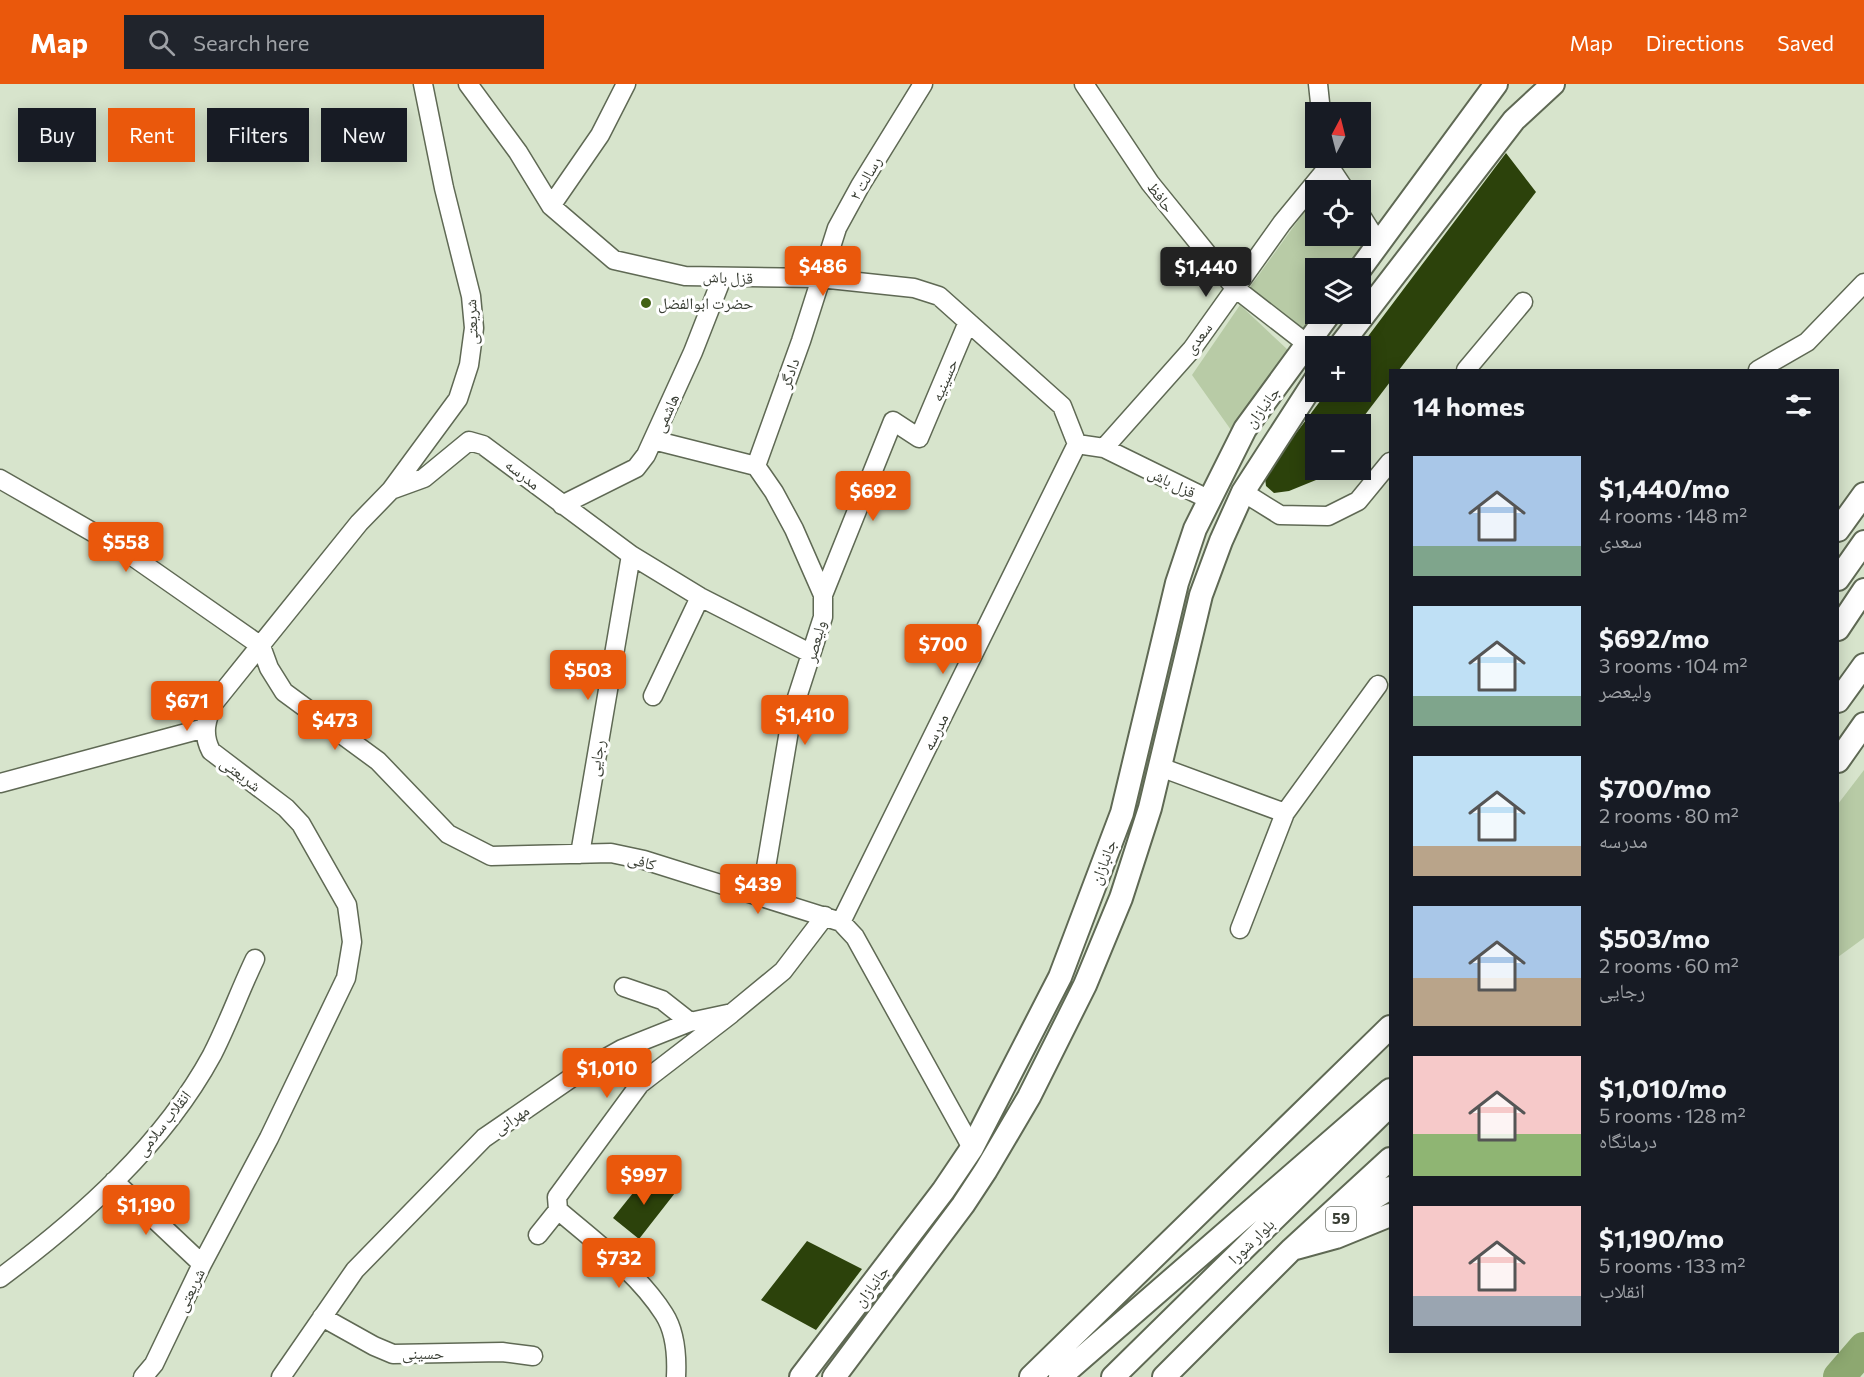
<!DOCTYPE html>
<meta charset="utf-8">
<style>
body{margin:0;font-family:Commissioner,"Noto Naskh Arabic",sans-serif;background:#20242c;color:#f1f3f6;height:100vh;display:flex;flex-direction:column;font-size:22px;white-space:nowrap}
*{box-sizing:border-box;margin:0}
p{font-size:20px;color:#9ea1a6}
.icon{flex:none;width:33px;height:33px;fill:none;stroke:currentColor;stroke-width:2;stroke-linecap:round;stroke-linejoin:round}
.map{position:relative;flex:1;overflow:hidden}
.drawer{position:absolute;left:1389px;top:285px;width:450px;height:984px;display:flex;flex-direction:column;background:#171b24;border-radius:0px;box-shadow:0 3px 15px #0003}
.drawer>*{flex:none}
.hud{position:absolute;left:18px;top:24px;width:570px;height:54px;display:flex;gap:12px}
.needle{width:39px;rotate:7deg}
.buttons{position:absolute;left:1305px;top:18px;display:grid;gap:12px}
.buttons a{display:grid;place-items:center;width:66px;height:66px;border-radius:0px;background:#171b24;box-shadow:0 3px 15px #0003;font-size:30px}
.price{position:absolute;translate:-50% -51px;padding:0 14px;border-radius:6px;background:#ea580c;color:#fff;font-size:20px;line-height:39px;filter:drop-shadow(0 2px 3px #0008)}
.price::after{content:'';position:absolute;left:50%;top:36px;width:18px;height:14px;margin-left:-9px;background:inherit;clip-path:polygon(0 0,100% 0,50% 100%)}
.price.on{background:#222;color:#fff}
ul{padding:0;list-style:none}
li{display:flex;align-items:center;gap:18px;height:150px;padding:0 24px}
li span{display:grid;place-items:center;flex:none;width:168px;height:120px;border-radius:0px;color:#555}
li>.icon{margin-inline-start:auto}
span .icon{width:72px;height:72px;fill:#fffc;stroke-width:1}
li b{font-size:26px}
h2{display:flex;justify-content:space-between;align-items:center;height:72px;padding:0 24px;font-size:26px}
.pill{padding:0 21px;border-radius:0px;background:#171b24;box-shadow:0 3px 15px #0003;font-size:21px;line-height:54px}
.pill.on{background:#ea580c;color:#fff}
header{display:flex;align-items:center;gap:36px;box-sizing:border-box;height:84px;padding:0 30px;background:#ea580c;color:#fff}
header strong{font-size:28px}
nav{display:flex;gap:33px;margin-inline-start:auto;font-size:21px}
.search{width:420px;height:54px;background:#20242c;display:flex;align-items:center;gap:15px;box-sizing:border-box;padding:0 21px;border-radius:0px;color:#9ea1a6;font-size:22px}
.map>svg:first-child{display:block}
.green{fill:#b8cba6}
.lines{fill:none;stroke-linecap:round;stroke-linejoin:round}
.river{stroke:#8da870;stroke-width:32}
.building{fill:#2c420b}
.minor-casing{stroke:#5f6954;stroke-width:21}
.major-casing{stroke:#5f6954;stroke-width:26}
.minor{stroke:#fff;stroke-width:18}
.major{stroke:#fff;stroke-width:22}
.poi-dot{fill:#436216;stroke:#fff;stroke-width:2}
.labels{text-anchor:middle;stroke-width:6;stroke-linejoin:round;paint-order:stroke}
.shield{fill:#fff;stroke:#747871;stroke-width:1.5}
.shield-label{font-size:15px;font-weight:bold;fill:#393e34}
.street-label{font-size:16px;fill:#393e34;stroke:#fff}
.poi-label{font-size:16px;fill:#393e34;stroke:#fff;text-anchor:start}
</style>
<header>
<strong>Map</strong>
<div class="search"><svg class="icon" aria-label="search" viewBox="0 0 24 24"><circle cx="10" cy="10" r="6"/><path d="M15 15l6 6"/></svg>Search here</div>
<nav><a>Map</a><a>Directions</a><a>Saved</a></nav>
</header>
<div class="map">
<svg width="1864" height="1293" viewBox="0 0 1864 1293">
<rect width="100%" height="100%" fill="#d7e4cc"/>
<path class="green" d="M1315 113 1316 152H1360L1367 163 1352 184H1316V230L1308 248 1250 203Z
M1240 221 1288 266 1231 346 1192 291Z
M1864 686V854L1838 873V720Z"/>
<g class="lines">
<path class="river" d="M1839 1293 1864 1264"/>
</g>
<path class="building" d="M1506 69 1536 108 1399 286H1390V298L1358 340H1316V386H1324L1316 396 1289 407 1274 409 1266 402 1265 394 1269 385 1327 308H1360V263Z
M649 1089 675 1109 639 1155 613 1134Z
M807 1157 862 1185 816 1246 761 1216Z"/>
<g class="lines">
<g class="minor-casing">
<path id="minor" d="M468 0 518 68 551 122 614 176 685 192 820 194 914 204 939 212 1062 322 1077 360 1104 364 1208 415
M1084 0 1150 99 1235 204 1307 260
M1318 0 1321 28
M1328 74 1329 82 1345 106
M551 122 600 51 626 0
M1360 130 1379 160
M1466 286 1523 218
M1758 286 1807 258 1864 199
M653 356 756 382 774 408 794 445 823 511V533L792 629 761 813
M1104 364 1192 265 1282 139 1329 82
M756 382 801 257 837 144 860 102 923 0
M0 395 122 465 261 562 269 584 284 608 378 677 448 750 491 772 611 769 644 776 841 838 855 853 972 1064
M391 406 424 394 469 357 483 361 631 471 700 513 810 569
M1243 408 1280 431 1328 432 1358 417 1390 378
M562 421 636 384 646 371 693 268 722 194
M823 511 893 337 919 354 968 238
M653 612 700 513
M1160 683 1285 729
M0 699 205 644
M580 770 631 471
M841 838 1077 360
M1240 845 1285 729 1378 601
M624 903 662 916 690 938
M114 1097 202 1180
M558 1126C594 1157 638 1189 664 1230 675 1247 677 1273 676 1293
M538 1151 558 1126 557 1113 640 1000 731 930
M0 1194C82 1133 163 1061 212 971 228 940 240 906 255 875
M322 1233 374 1262 393 1270 502 1268 533 1272
M143 1293 154 1280 202 1180 269 1054 346 894 352 858 347 821 301 740 286 724 211 667C202 650 206 635 214 619L359 439 391 406 458 315 469 281 474 244 471 212 444 104 423 0
M281 1293 355 1186 484 1054 574 992 622 965 690 938 732 929 783 887 825 832"/>
</g>
<g class="major-casing">
<path id="major" d="M1360 185 1496 0
M1340 262 1514 36 1553 0
M1838 446 1864 410
M1838 495 1864 458
M1838 545 1864 506
M1838 617 1864 581
M1838 677 1864 640
M1339 1136 1390 1104
M1296 1164 1336 1153 1390 1131
M801 1293 943 1107 972 1064 1060 893 1122 729 1177 499 1195 445 1245 345 1329 230
M834 1293 963 1121 986 1086 1029 1013 1085 901 1121 814 1150 724 1201 511 1221 457 1243 408 1316 295
M1031 1293 1390 943
M1060 1293 1390 1006
M1113 1293 1385 1026
M1164 1293 1292 1165 1390 1075"/>
</g>
<use href="#minor" class="minor"/>
<use href="#major" class="major"/>
</g>
<circle class="poi-dot" cx="646" cy="219" r="6"/>
<g class="labels">
<rect class="shield" x="1326" y="1123" width="30" height="24" rx="4.5"/>
<g class="shield-label">
<text x="1341" y="1140">59</text>
</g>
<g class="street-label">
<text transform="translate(865 94) rotate(-60)" y="6">رسالت ۲</text>
<text transform="translate(1161 113) rotate(53)" y="6">حافظ</text>
<text transform="translate(728 193) rotate(2)" y="6">قزل باش</text>
<text transform="translate(471 238) rotate(-92)" y="6">شریعتی</text>
<text transform="translate(1198 254) rotate(-53)" y="6">سعدی</text>
<text transform="translate(789 289) rotate(-70)" y="6">دادگر</text>
<text transform="translate(944 296) rotate(-67)" y="6">حسینیه</text>
<text transform="translate(1262 323) rotate(-53)" y="6">جانبازان</text>
<text transform="translate(666 329) rotate(-66)" y="6">هاشمی</text>
<text transform="translate(523 390) rotate(38)" y="6">مدرسه</text>
<text transform="translate(1172 398) rotate(26)" y="6">قزل باش</text>
<text transform="translate(815 557) rotate(-75)" y="6">ولیعصر</text>
<text transform="translate(935 648) rotate(-64)" y="6">مدرسه</text>
<text transform="translate(596 674) rotate(-80)" y="6">رجایی</text>
<text transform="translate(241 690) rotate(37)" y="6">شریعتی</text>
<text transform="translate(642 777) rotate(15)" y="6">کافی</text>
<text transform="translate(1103 778) rotate(-69)" y="6">جانبازان</text>
<text transform="translate(511 1035) rotate(-34)" y="6">مهرانی</text>
<text transform="translate(163 1039) rotate(-52)" y="6">انقلاب سلامی</text>
<text transform="translate(1251 1157) rotate(-44)" y="6">بلوار شورا</text>
<text transform="translate(871 1202) rotate(-53)" y="6">جانبازان</text>
<text transform="translate(190 1206) rotate(-64)" y="6">شریعتی</text>
<text x="423" y="1275">حسینی</text>
</g>
<g class="poi-label">
<text x="658" y="225">حضرت ابوالفضل</text>
</g>
</g>
</svg>
<div class="buttons">
<a><svg class="needle" viewBox="-14 -14 28 28"><path d="M0-13l5 13h-10z" fill="#e53935"/><path d="M0 13l5-13h-10z" fill="#9ea1a6"/></svg></a>
<a><svg class="icon" aria-label="locate" viewBox="0 0 24 24"><circle cx="12" cy="12" r="6"/><path d="M12 2v4M12 18v4M2 12h4M18 12h4"/></svg></a>
<a><svg class="icon" aria-label="layers" viewBox="0 0 24 24"><path d="M12 4l9 5-9 5-9-5zM3 14l9 5 9-5"/></svg></a>
<a>+</a>
<a>−</a>
</div>
<b class="price" style="left:823px;top:213px">$486</b>
<b class="price on" style="left:1206px;top:214px">$1,440</b>
<b class="price" style="left:873px;top:438px">$692</b>
<b class="price" style="left:126px;top:489px">$558</b>
<b class="price" style="left:943px;top:591px">$700</b>
<b class="price" style="left:588px;top:617px">$503</b>
<b class="price" style="left:187px;top:648px">$671</b>
<b class="price" style="left:805px;top:662px">$1,410</b>
<b class="price" style="left:335px;top:667px">$473</b>
<b class="price" style="left:758px;top:831px">$439</b>
<b class="price" style="left:607px;top:1015px">$1,010</b>
<b class="price" style="left:644px;top:1122px">$997</b>
<b class="price" style="left:146px;top:1152px">$1,190</b>
<b class="price" style="left:619px;top:1205px">$732</b>
<div class="hud">
<a class="pill">Buy</a>
<a class="pill on">Rent</a>
<a class="pill">Filters</a>
<a class="pill">New</a>
</div>
<section class="drawer">
<h2>14 homes<svg class="icon" aria-label="filters" viewBox="0 0 24 24"><path d="M4 7h16M4 17h16"/><circle cx="9" cy="7" r="2"/><circle cx="15" cy="17" r="2"/></svg></h2>
<ul>
<li><span style="background:linear-gradient(#a9c7e8 75%,#7fa58c 0)"><svg class="icon" aria-label="home" viewBox="0 0 24 24"><path d="M3 11l9-7 9 7M6 9v11h12V9"/></svg></span><div><b>$1,440/mo</b><p>4 rooms · 148 m²</p><p>سعدی</p></div></li>
<li><span style="background:linear-gradient(#bfe0f5 75%,#7fa58c 0)"><svg class="icon" aria-label="home" viewBox="0 0 24 24"><path d="M3 11l9-7 9 7M6 9v11h12V9"/></svg></span><div><b>$692/mo</b><p>3 rooms · 104 m²</p><p>ولیعصر</p></div></li>
<li><span style="background:linear-gradient(#bfe0f5 75%,#b9a48a 0)"><svg class="icon" aria-label="home" viewBox="0 0 24 24"><path d="M3 11l9-7 9 7M6 9v11h12V9"/></svg></span><div><b>$700/mo</b><p>2 rooms · 80 m²</p><p>مدرسه</p></div></li>
<li><span style="background:linear-gradient(#a9c7e8 60%,#b9a48a 0)"><svg class="icon" aria-label="home" viewBox="0 0 24 24"><path d="M3 11l9-7 9 7M6 9v11h12V9"/></svg></span><div><b>$503/mo</b><p>2 rooms · 60 m²</p><p>رجایی</p></div></li>
<li><span style="background:linear-gradient(#f6c9c9 65%,#8fb573 0)"><svg class="icon" aria-label="home" viewBox="0 0 24 24"><path d="M3 11l9-7 9 7M6 9v11h12V9"/></svg></span><div><b>$1,010/mo</b><p>5 rooms · 128 m²</p><p>درمانگاه</p></div></li>
<li><span style="background:linear-gradient(#f6c9c9 75%,#9aa5b1 0)"><svg class="icon" aria-label="home" viewBox="0 0 24 24"><path d="M3 11l9-7 9 7M6 9v11h12V9"/></svg></span><div><b>$1,190/mo</b><p>5 rooms · 133 m²</p><p>انقلاب</p></div></li>
</ul>
</section>
</div>
